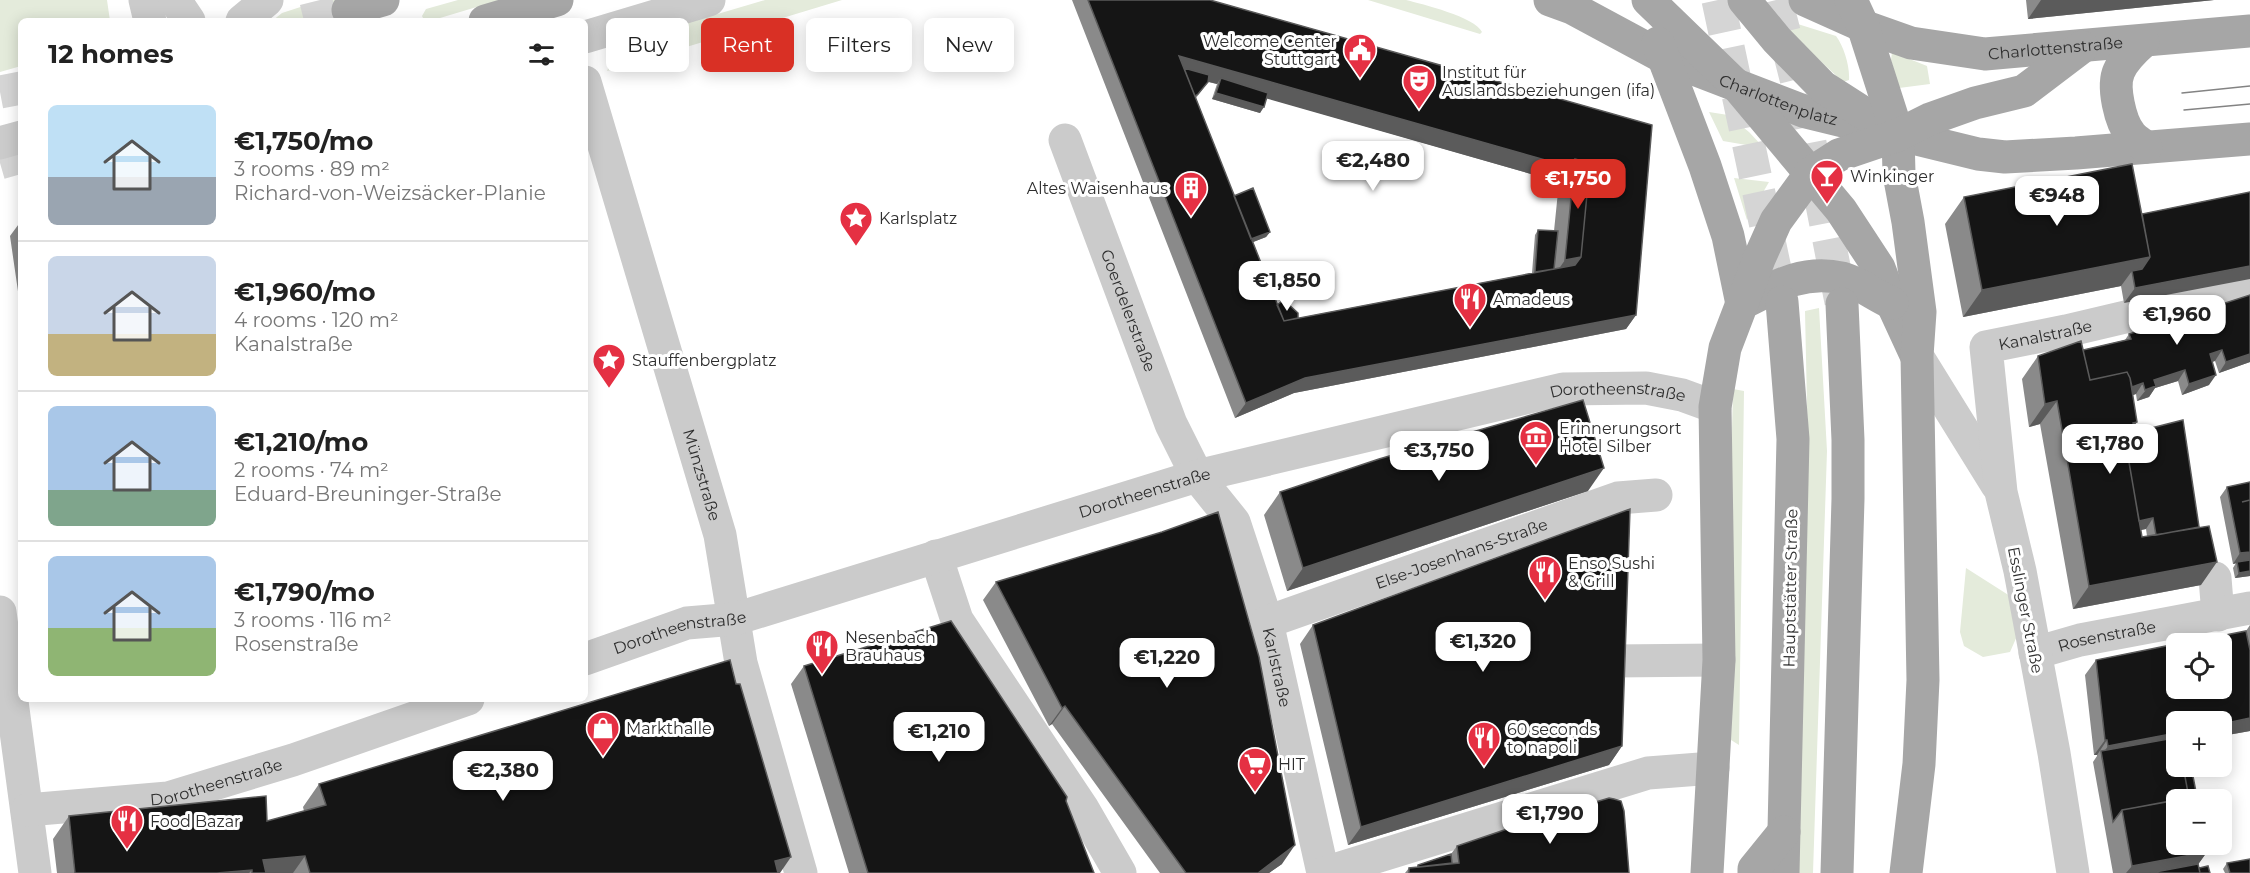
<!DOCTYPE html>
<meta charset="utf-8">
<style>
body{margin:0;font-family:Montserrat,sans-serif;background:#f2f2f2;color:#222;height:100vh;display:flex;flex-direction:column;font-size:22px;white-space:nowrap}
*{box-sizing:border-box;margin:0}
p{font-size:20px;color:#767676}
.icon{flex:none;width:33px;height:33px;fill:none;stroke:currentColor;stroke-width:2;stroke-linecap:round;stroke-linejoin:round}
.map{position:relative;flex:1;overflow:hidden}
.panel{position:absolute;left:18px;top:18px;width:570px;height:684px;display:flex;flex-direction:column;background:#fff;border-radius:9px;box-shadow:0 3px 15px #0003}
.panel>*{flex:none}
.banner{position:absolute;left:606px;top:18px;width:570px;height:54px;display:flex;gap:12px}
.buttons{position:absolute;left:2166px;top:633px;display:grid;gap:12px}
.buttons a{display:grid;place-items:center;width:66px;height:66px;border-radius:9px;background:#fff;box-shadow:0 3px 15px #0003;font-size:30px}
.price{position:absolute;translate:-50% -51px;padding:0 14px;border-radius:12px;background:#fff;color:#222;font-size:20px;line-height:39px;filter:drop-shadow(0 2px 3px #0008)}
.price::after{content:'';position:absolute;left:50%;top:36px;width:18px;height:14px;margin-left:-9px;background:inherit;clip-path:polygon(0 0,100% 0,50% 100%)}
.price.selected{background:#d93025;color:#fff}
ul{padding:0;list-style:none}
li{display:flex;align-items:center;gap:18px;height:150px;padding:0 30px}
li+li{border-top:2px solid #e0e0e0}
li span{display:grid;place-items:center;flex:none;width:168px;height:120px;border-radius:9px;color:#555}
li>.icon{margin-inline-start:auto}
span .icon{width:72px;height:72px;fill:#fffc;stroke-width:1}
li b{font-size:26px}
h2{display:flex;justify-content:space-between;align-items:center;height:72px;padding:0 30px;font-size:26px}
.tag{padding:0 21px;border-radius:9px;background:#fff;box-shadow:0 3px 15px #0003;font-size:21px;line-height:54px}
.tag.selected{background:#d93025;color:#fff}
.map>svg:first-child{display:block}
.green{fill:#e4ebdb}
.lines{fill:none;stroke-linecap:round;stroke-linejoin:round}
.major-tunnel{stroke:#d5d5d5;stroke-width:33;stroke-dasharray:33 16;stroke-linecap:butt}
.minor{stroke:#cbcbcb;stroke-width:33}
.major{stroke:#a6a6a6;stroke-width:33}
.tram{stroke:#838383;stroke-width:1.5}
.wall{fill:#8a8a8a;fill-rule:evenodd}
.shaded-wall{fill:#5b5b5b}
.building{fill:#151515;stroke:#5b5b5b;stroke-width:1.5;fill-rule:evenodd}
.labels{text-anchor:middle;stroke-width:6;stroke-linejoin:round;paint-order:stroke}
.poi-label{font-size:16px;fill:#2e2e2e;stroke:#fff;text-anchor:start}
.street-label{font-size:16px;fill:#2e2e2e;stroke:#fff}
</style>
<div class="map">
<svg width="2250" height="873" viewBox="0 0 2250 873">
<rect width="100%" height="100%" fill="#fff"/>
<path class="green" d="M0 0H107L110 21H21V66L0 72Z
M322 0H345L351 21H272L282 13Z
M458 0H500L430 21 424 20 422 16 426 9Z
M765 0H842L607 71 615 55 640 37Z
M1368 0C1380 0 1394 0 1406 0 1422 4 1475 17 1482 32L1480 34Z
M1785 20 1836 36C1844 47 1850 66 1849 80L1843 82 1785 28Z
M1892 52 1927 66 1930 84 1899 88 1891 60Z
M1709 112 1728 115 1749 132 1764 148 1723 141Z
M1734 178 1769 182 1747 220Z
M1819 308 1827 451 1813 873H1797L1808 452 1805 311Z
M1733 389 1744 391 1739 745 1731 740 1728 589Z
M1966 568 2010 596 2021 627 2010 652 1983 657 1964 646 1960 632Z"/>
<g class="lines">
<path class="major-tunnel" d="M1718 0 1782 302
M1776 0 1802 102 1841 302
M304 21 348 10
M0 92 21 88
M0 163 21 157"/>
<g class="minor">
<path d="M145 0 150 21"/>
<path d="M175 0 189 21"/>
<path d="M242 21 267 0"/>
<path d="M585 37 709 0"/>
<path id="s1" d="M585 82 720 535 741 663 801 873"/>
<path id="s2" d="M1065 140 1171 424 1197 476 1234 522 1267 622 1323 873"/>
<path d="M0 143 21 137"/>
<path d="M1917 356 1997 485"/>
<path d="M936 556 957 620 1083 809 1120 873"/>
<path d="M2215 578 2218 615"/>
<path d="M0 612 35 873"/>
<path id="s3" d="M1267 622 1618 498 1656 495"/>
<path id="s4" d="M2035 653 2080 640 2250 608"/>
<path id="s5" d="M585 659 687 623 735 619 1197 476 1563 389 1646 388 1682 395 1715 407"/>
<path d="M1612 661 1719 660"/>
<path id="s6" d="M27 810 168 798 293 760 468 699"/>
<path d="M1324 873 1648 773 1713 768"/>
<path id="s7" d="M2073 873 2054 753 2020 571 2001 492 1986 347 2066 331 2244 289"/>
</g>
<g class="major">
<path id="s8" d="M1550 0 1572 8 1663 57 1806 112 1978 154 2005 157 2076 153 2250 139"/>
<path d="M1648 0 1738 87 1841 210 1879 268 1892 303 1916 355"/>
<path d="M1744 0 1777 40 1823 87 1876 121"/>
<path id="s9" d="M1805 0 1863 26 1911 43 1985 54 2250 31"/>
<path d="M1851 0 1863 26 1898 135 1899 174 1908 222 1920 312 1917 356 1923 680 1919 764 1906 873"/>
<path d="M348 10 383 0"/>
<path d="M485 21 557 0"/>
<path d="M2143 42C2134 50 2124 59 2119 71 2112 86 2120 122 2131 135 2135 140 2141 143 2146 147"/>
<path d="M1658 43 1705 166 1728 236 1742 304"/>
<path d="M1749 300C1779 284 1806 270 1842 278 1858 282 1876 296 1892 303"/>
<path d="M1782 302 1793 439 1783 873"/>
<path d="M1707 873 1719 660 1715 407 1725 348 1759 259 1776 221 1811 173 1839 155 1898 135 1930 119 1975 103 2024 91 2082 47"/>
<path d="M1754 873V869L1784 832"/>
<path d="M1837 873 1848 499V440L1842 304"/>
</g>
<path class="tram" d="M2182 93 2250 86
M2184 110 2250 104"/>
</g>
<path class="wall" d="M1072 0H1210L1652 125 1636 315 1626 329 1294 393 1235 418ZM1208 82 1217 84 1212 99 1260 113 1267 98 1559 182 1554 231 1538 230 1535 235 1532 273 1298 318 1277 305 1253 242 1266 237 1270 232 1234 196 1196 98Z
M2026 0H2214L2028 19Z
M2250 192 2124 303 2121 286 1963 317 1945 224 1964 197 2142 214Z
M21 221V312L10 236Z
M2250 295V362L2219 373 2215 361 2212 362 2209 385 2182 395 2178 381 2155 388 2149 397 2137 401 2136 394 2133 395 2128 434 2201 585 2073 609 2040 424 2029 427 2022 379 2038 356 2083 350 2125 340 2129 334ZM2146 529 2147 536 2142 537 2140 530Z
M2227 487 2250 576 2235 578 2233 568 2236 563 2233 564 2220 497Z
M1588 491 1287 591 1264 515 1280 492Z
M996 582 1282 864 1269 873H1160L1052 724 1049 726 983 600Z
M1313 625 1622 746 1609 765 1348 845 1300 644Z
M2250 625V731L2222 736V722H2176V749L2207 852 2198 864 2199 868 2210 873H2113L2093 762 2097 756V755H2094L2085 675 2096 660 2246 631Z
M804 666 1066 801 1094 873H849L791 684Z
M319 784 780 873H57L53 839 69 816 267 821 304 811 303 807Z
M1457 846 1629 873H1405L1409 868 1417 867 1418 865 1451 854Z
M2227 863 2250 873H2225L2223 869Z"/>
<path class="shaded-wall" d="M2041 0H2214L2028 19Z
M1179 56 1570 167 1559 182 1219 85 1221 78 1217 84 1176 73Z
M1216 93 1264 107 1260 113 1212 99Z
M1270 232 1266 237 1238 248 1242 242Z
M1581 257 1565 280 1549 283 1565 260Z
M2150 257 2134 281 2132 271 2121 286 1963 317 1982 290Z
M2250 266V279L2124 303 2135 288Z
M1636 315 1626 329 1294 393 1235 418 1246 403 1305 378Z
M2222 350 2215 361 2202 365 2210 354Z
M2250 354V362L2219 373 2226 362Z
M2185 370 2178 381 2155 388 2149 397 2137 401 2154 380Z
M2216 375 2209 385 2182 395 2189 384Z
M2143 383 2136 394 2114 401 2122 391Z
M2057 401 2040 424 2029 427 2045 404Z
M2137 422 2121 445 2123 428 2133 423Z
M1604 468 1588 491 1287 591 1303 568Z
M2153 518 2146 529 2121 534 2129 523Z
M2250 552V561L2233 564 2240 553Z
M2217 562 2201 585 2073 609 2089 586Z
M2250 571V576L2235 578 2239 573Z
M1065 706 1052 724 1049 726 1062 708Z
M2250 718V731L2222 736V724Z
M2176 733V745L2102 760 2101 756 2108 746Z
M2105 740H2107L2097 755H2094Z
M1622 746 1609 765 1348 845 1361 827Z
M1295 845 1282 864 1269 873H1258Z
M2207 852 2192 873H2126L2132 866Z
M305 856 293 873H255L263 860Z
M791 857 780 873H767L775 861Z
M252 870 249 873H217Z"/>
<path class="building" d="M1088 0H1210L1652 125 1636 315 1305 378 1246 403ZM1179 56 1570 167 1575 159 1590 163 1581 257 1575 265 1284 321Z
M1184 68 1209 75 1208 82 1198 94 1195 96Z
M1221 78 1268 93 1264 107 1216 93Z
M1575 159 1590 163 1581 257 1565 260Z
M2132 164 2150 257 1982 290 1964 197Z
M1253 188 1270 232 1251 239 1234 196Z
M2250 192V266L2135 288 2132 271 2142 269 2150 257 2142 214Z
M1538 230 1558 231 1554 269 1535 272Z
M2250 295V354L2226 362 2222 350 2210 354 2216 375 2189 384 2185 370 2154 380 2156 386 2145 390 2143 383 2132 387 2130 378 2127 372 2090 380 2083 350 2131 339 2129 334Z
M1281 302 1287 303 1298 313V318L1284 321 1277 305Z
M2081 341 2090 380 2127 372 2130 378 2137 422 2133 423 2134 426 2123 428 2142 537 2209 526 2217 562 2089 586 2057 401 2045 404 2038 356Z
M1583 400 1604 468 1303 568 1280 492 1379 459Z
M2183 420 2199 527 2156 535 2153 518 2139 521 2125 438 2128 434Z
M2250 482V500L2242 502 2250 500V552L2240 553 2227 487Z
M1630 509 1622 746 1361 827 1313 625Z
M1218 512 1259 657 1295 845 1258 873H1186L1065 706 1062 708 996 582 1162 532Z
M2250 560V571L2239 573 2237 562Z
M951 621 1067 797 1066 801 1094 873H868L804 666Z
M2246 631 2250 650V718L2222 724V722H2176V733L2108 746 2107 740H2105L2096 660 2176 644V688H2222V644H2181Z
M730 660 736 684H740L791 857 775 861 778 873H310L305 856 263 860 266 873H252V870L217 873H75L69 816 266 796 267 821 326 805 319 784Z
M2174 738 2176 749V766H2183L2189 798 2122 810 2113 822 2101 751Z
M2183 766H2191L2197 797 2189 798Z
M2197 797V800H2181Z
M1609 798 1614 799 1621 801 1624 811 1629 873H1409V868L1459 863 1457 846 1525 823Z
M2176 800V844H2205L2207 852 2132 866 2122 810Z
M1451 854 1452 863 1418 867V865Z
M2250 859V873H2230L2227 863Z
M2198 864 2200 873H2150Z
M2208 866 2210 873H2200L2199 868Z"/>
<defs>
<g id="civic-pin" transform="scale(1.725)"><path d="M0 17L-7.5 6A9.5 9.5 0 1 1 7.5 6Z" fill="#e53043" stroke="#fff"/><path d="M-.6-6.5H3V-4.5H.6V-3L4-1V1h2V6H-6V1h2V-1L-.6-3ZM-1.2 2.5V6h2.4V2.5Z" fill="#fff"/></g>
<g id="theatre-pin" transform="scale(1.725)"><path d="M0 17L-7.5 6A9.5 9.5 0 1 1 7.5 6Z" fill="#e53043" stroke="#fff"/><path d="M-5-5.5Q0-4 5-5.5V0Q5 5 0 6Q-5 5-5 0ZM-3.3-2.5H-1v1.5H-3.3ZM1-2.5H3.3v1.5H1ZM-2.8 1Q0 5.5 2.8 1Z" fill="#fff"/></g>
<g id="bar-pin" transform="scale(1.725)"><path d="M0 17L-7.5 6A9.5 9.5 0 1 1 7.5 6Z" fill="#e53043" stroke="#fff"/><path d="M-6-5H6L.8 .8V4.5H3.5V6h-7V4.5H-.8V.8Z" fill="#fff"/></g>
<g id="building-pin" transform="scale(1.725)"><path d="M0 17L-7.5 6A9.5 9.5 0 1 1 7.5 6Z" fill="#e53043" stroke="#fff"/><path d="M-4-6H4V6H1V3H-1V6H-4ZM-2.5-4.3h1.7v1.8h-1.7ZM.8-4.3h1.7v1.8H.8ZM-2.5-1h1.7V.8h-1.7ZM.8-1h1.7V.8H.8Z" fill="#fff"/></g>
<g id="sight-pin" transform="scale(1.725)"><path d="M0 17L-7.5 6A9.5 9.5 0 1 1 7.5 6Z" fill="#e53043" stroke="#fff"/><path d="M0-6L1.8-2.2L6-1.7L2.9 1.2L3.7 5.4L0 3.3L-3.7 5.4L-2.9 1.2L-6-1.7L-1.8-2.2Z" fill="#fff"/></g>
<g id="restaurant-pin" transform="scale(1.725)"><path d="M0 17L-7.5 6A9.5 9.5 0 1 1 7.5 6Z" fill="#e53043" stroke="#fff"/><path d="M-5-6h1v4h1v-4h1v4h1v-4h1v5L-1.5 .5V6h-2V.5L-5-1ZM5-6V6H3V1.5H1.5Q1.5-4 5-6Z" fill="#fff"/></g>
<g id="museum-pin" transform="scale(1.725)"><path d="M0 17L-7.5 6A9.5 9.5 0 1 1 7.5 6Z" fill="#e53043" stroke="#fff"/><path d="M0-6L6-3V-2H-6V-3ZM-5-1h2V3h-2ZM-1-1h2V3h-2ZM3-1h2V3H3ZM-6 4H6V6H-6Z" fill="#fff"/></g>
<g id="shop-pin" transform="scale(1.725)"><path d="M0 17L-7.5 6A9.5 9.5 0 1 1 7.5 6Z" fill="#e53043" stroke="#fff"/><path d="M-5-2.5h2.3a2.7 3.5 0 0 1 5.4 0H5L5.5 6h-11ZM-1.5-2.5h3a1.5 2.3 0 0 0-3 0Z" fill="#fff"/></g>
<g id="supermarket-pin" transform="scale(1.725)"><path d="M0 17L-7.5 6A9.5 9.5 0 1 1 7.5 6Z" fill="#e53043" stroke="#fff"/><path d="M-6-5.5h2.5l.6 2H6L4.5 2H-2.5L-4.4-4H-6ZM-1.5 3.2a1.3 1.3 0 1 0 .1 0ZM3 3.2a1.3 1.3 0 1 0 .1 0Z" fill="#fff"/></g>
</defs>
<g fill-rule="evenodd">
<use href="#civic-pin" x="1360" y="50"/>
<use href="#theatre-pin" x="1419" y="81"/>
<use href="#bar-pin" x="1827" y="176"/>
<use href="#building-pin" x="1191" y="188"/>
<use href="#sight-pin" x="856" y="218"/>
<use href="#restaurant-pin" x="1470" y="299"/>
<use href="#sight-pin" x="609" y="360"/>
<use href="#museum-pin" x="1536" y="437"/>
<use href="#restaurant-pin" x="1545" y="572"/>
<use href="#restaurant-pin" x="822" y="646"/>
<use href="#shop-pin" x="603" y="728"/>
<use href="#restaurant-pin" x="1484" y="738"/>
<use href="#supermarket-pin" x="1255" y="764"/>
<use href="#restaurant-pin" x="127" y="821"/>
</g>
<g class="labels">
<g class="poi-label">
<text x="1337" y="47" text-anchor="end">Welcome Center<tspan x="1337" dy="18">Stuttgart</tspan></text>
<text x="1442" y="78">Institut für<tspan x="1442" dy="18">Auslandsbeziehungen (ifa)</tspan></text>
<text x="1850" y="182">Winkinger</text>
<text x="1168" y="194" text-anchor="end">Altes Waisenhaus</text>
<text x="879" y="224">Karlsplatz</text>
<text x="1493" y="305">Amadeus</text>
<text x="632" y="366">Stauffenbergplatz</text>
<text x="1559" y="434">Erinnerungsort<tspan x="1559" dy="18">Hotel Silber</tspan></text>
<text x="1568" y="569">Enso Sushi<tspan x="1568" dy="18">&amp; Grill</tspan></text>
<text x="845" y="643">Nesenbach<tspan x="845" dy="18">Brauhaus</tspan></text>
<text x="626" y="734">Markthalle</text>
<text x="1507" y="735">60 seconds<tspan x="1507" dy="18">to napoli</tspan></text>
<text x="1278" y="770">HIT</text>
<text x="150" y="827">Food Bazar</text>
</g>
<g class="street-label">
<text dy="6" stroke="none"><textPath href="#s9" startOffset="260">Charlottenstraße</textPath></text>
<text dy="6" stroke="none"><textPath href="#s8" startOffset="250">Charlottenplatz</textPath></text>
<text dy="6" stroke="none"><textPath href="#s2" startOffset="182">Goerdelerstraße</textPath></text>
<text dy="6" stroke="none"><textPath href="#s7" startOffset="594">Kanalstraße</textPath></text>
<text dy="6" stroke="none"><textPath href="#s5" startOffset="1071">Dorotheenstraße</textPath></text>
<text dy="6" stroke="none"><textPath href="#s1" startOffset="410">Münzstraße</textPath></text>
<text dy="6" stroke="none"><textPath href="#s5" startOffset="585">Dorotheenstraße</textPath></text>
<text dy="6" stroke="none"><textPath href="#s3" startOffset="206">Else-Josenhans-Straße</textPath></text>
<text transform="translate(1790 588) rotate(-89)" y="6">Hauptstätter Straße</text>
<text transform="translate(2026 610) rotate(79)" y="6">Esslinger Straße</text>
<text dy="6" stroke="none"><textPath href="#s5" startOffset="99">Dorotheenstraße</textPath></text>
<text dy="6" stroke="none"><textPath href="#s4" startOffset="74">Rosenstraße</textPath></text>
<text dy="6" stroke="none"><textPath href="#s2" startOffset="572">Karlstraße</textPath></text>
<text dy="6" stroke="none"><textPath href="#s6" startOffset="192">Dorotheenstraße</textPath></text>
</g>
</g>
</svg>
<div class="buttons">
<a><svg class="icon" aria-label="locate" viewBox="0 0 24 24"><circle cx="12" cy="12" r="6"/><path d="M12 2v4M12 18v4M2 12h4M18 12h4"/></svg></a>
<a>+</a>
<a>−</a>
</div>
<b class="price" style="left:1373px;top:192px">€2,480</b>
<b class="price selected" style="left:1578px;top:210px">€1,750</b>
<b class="price" style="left:2057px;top:227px">€948</b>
<b class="price" style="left:1287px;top:312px">€1,850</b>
<b class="price" style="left:2177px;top:346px">€1,960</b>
<b class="price" style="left:2110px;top:475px">€1,780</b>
<b class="price" style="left:1439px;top:482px">€3,750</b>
<b class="price" style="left:1483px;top:673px">€1,320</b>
<b class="price" style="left:1167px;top:689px">€1,220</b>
<b class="price" style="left:939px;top:763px">€1,210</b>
<b class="price" style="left:503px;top:802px">€2,380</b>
<b class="price" style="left:1550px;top:845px">€1,790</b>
<div class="banner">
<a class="tag">Buy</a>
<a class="tag selected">Rent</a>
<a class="tag">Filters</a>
<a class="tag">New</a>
</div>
<section class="panel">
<h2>12 homes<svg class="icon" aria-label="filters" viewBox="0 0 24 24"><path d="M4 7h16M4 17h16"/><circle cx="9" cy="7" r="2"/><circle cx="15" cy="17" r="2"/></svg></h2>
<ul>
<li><span style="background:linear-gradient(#bfe0f5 60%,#9aa5b1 0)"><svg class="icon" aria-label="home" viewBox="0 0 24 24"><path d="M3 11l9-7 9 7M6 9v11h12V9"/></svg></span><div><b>€1,750/mo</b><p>3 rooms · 89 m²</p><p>Richard-von-Weizsäcker-Planie</p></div></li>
<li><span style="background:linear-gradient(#c9d6e8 65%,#c2b280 0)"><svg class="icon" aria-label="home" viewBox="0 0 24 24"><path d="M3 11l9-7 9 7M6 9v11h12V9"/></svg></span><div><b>€1,960/mo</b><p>4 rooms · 120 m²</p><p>Kanalstraße</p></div></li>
<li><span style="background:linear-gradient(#a9c7e8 70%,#7fa58c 0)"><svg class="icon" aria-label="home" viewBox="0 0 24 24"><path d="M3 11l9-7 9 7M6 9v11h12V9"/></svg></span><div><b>€1,210/mo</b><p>2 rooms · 74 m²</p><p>Eduard-Breuninger-Straße</p></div></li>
<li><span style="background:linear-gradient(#a9c7e8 60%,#8fb573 0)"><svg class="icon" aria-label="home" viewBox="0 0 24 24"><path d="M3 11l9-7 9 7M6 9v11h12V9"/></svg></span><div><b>€1,790/mo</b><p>3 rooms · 116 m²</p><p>Rosenstraße</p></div></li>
</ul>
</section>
</div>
